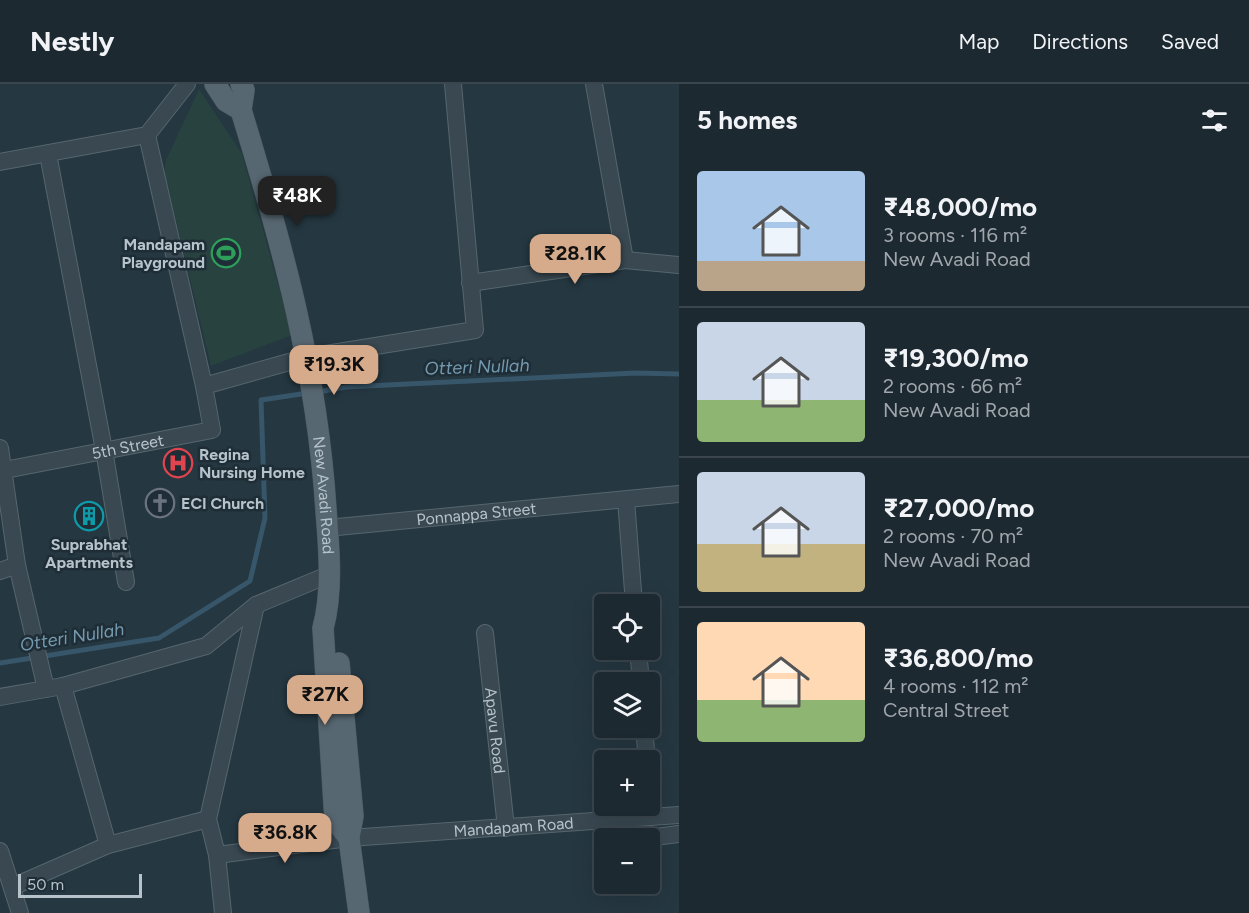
<!DOCTYPE html>
<meta charset="utf-8">
<style>
body{margin:0;font-family:Figtree,sans-serif;background:#253139;color:#f1f3f6;height:100vh;display:flex;flex-direction:column;font-size:22px;white-space:nowrap}
*{box-sizing:border-box;margin:0}
p{font-size:20px;color:#a0a6ab}
.icon{flex:none;width:33px;height:33px;fill:none;stroke:currentColor;stroke-width:2;stroke-linecap:round;stroke-linejoin:round}
.map{position:relative;flex:1;overflow:hidden}
.sheet{display:flex;flex-direction:column;background:#1c2931;width:570px}
.sheet>*{flex:none}
.controls{position:absolute;left:594px;top:510px;display:grid;gap:12px}
.controls a{display:grid;place-items:center;width:66px;height:66px;border-radius:6px;background:#1c2931;box-shadow:0 6px 24px #0002,0 0 0 2px #3a454d;font-size:30px}
.scale{position:absolute;left:18px;bottom:15px;width:124px;box-sizing:border-box;padding-left:6px;border:3px solid #b6c3cb;border-top:0;font-size:16px;line-height:21px;white-space:nowrap;color:#b6c3cb;-webkit-text-stroke:4px #1e2d36;paint-order:stroke}
.price{position:absolute;translate:-50% -51px;padding:0 14px;border-radius:12px;background:#d6ab8b;color:#111;font-size:20px;line-height:39px;filter:drop-shadow(0 2px 3px #0008)}
.price::after{content:'';position:absolute;left:50%;top:36px;width:18px;height:14px;margin-left:-9px;background:inherit;clip-path:polygon(0 0,100% 0,50% 100%)}
.price.selected{background:#222;color:#fff}
ul{padding:0;list-style:none}
li{display:flex;align-items:center;gap:18px;height:150px;padding:0 18px}
li+li{border-top:2px solid #3a454d}
li span{display:grid;place-items:center;flex:none;width:168px;height:120px;border-radius:6px;color:#555}
li>.icon{margin-inline-start:auto}
span .icon{width:72px;height:72px;fill:#fffc;stroke-width:1}
li b{font-size:26px}
h2{display:flex;justify-content:space-between;align-items:center;height:72px;padding:0 18px;font-size:26px}
header{display:flex;align-items:center;gap:36px;box-sizing:border-box;height:84px;padding:0 30px;background:#1c2931;border-bottom:2px solid #3a454d}
header strong{font-size:28px}
nav{display:flex;gap:33px;margin-inline-start:auto;font-size:21px}
main{display:flex;flex:1;min-height:0}
.map>svg:first-child{display:block}
.green{fill:#27423f}
.lines{fill:none;stroke-linecap:round;stroke-linejoin:round}
.stream{stroke:#385669;stroke-width:5}
.minor-casing{stroke:#57666e;stroke-width:18}
.major-casing{stroke:#46545d;stroke-width:22}
.minor{stroke:#394851;stroke-width:16}
.major{stroke:#576771;stroke-width:21}
.labels{text-anchor:middle;stroke-width:5;stroke-linejoin:round;paint-order:stroke}
.poi-label{font-size:16px;font-weight:bold;fill:#b6c3cb;stroke:#1e2d36;text-anchor:start}
.street-label{font-size:16px;fill:#b6c3cb;stroke:#1e2d36}
.water-label{font-size:18px;font-style:italic;fill:#759aaf;stroke:#1e2d36}
</style>
<header>
<strong>Nestly</strong>
<nav><a>Map</a><a>Directions</a><a>Saved</a></nav>
</header>
<main>
<div class="map">
<svg width="679" height="829" viewBox="0 0 679 829">
<rect width="100%" height="100%" fill="#253741"/>
<path class="green" d="M199 5 242 70 292 251 211 282 164 87 166 76Z"/>
<g class="lines">
<path class="stream" d="M318 308 346 303 635 289 679 290
M0 579 159 554 250 497 265 434 261 316 308 309"/>
<g class="minor-casing">
<g id="minor">
<path d="M594 0 625 176"/>
<path d="M147 51 204 302"/>
<path d="M48 70 104 366 126 498"/>
<path d="M0 78 147 51 187 0"/>
<path d="M470 199 625 176 679 181"/>
<path d="M0 364 17 481 46 605"/>
<path id="s1" d="M0 387 212 346 204 302 307 273 475 246 453 0"/>
<path d="M626 416 634 520"/>
<path id="s2" d="M327 444 679 410"/>
<path d="M0 487 17 481"/>
<path id="s3" d="M485 549 506 744"/>
<path d="M638 566 641 598"/>
<path d="M63 602 108 761"/>
<path d="M0 613 63 602 206 562 256 521 328 491"/>
<path d="M644 644 647 676"/>
<path d="M650 709 651 733"/>
<path d="M600 736 624 753 645 754"/>
<path d="M647 754 679 750"/>
<path d="M0 767 20 829"/>
<path id="s4" d="M217 771 349 754 679 731"/>
<path d="M12 803 108 761 208 735"/>
<path d="M223 829 217 771 208 735 256 521"/>
</g>
</g>
<g class="major-casing">
<g id="major">
<path d="M215 0 226 17 241 26"/>
<path id="s5" d="M241 0 244 6 241 26C282 160 317 285 326 426 329 464 333 507 323 544L335 736 349 754"/>
<path d="M339 579 353 732 349 754 359 829"/>
</g>
</g>
<use href="#minor" class="minor"/>
<use href="#major" class="major"/>
</g>
<defs>
<g id="stadium-ring" transform="scale(1.5)"><circle r="9.5" fill="#1e2d36" stroke="#2e9e5b" stroke-width="1.5"/><path d="M0-5a6.5 5 0 1 0 0 10a6.5 5 0 1 0 0-10ZM-3.5-1.8h7v3.6h-7Z" fill="#2e9e5b"/></g>
<g id="hospital-ring" transform="scale(1.5)"><circle r="9.5" fill="#1e2d36" stroke="#e0444e" stroke-width="1.5"/><path d="M-5-5h3v3.5h4V-5h3V5h-3V1.5h-4V5h-3Z" fill="#e0444e"/></g>
<g id="church-ring" transform="scale(1.5)"><circle r="9.5" fill="#1e2d36" stroke="#6b7280" stroke-width="1.5"/><path d="M-1.2-6h2.4v3.5h3.3v2.4h-3.3V6h-2.4V-.1h-3.3v-2.4h3.3Z" fill="#6b7280"/></g>
<g id="building-ring" transform="scale(1.5)"><circle r="9.5" fill="#1e2d36" stroke="#0f9aa8" stroke-width="1.5"/><path d="M-4-6H4V6H1V3H-1V6H-4ZM-2.5-4.3h1.7v1.8h-1.7ZM.8-4.3h1.7v1.8H.8ZM-2.5-1h1.7V.8h-1.7ZM.8-1h1.7V.8H.8Z" fill="#0f9aa8"/></g>
</defs>
<g fill-rule="evenodd">
<use href="#stadium-ring" x="226" y="169"/>
<use href="#hospital-ring" x="178" y="379"/>
<use href="#church-ring" x="160" y="419"/>
<use href="#building-ring" x="89" y="432"/>
</g>
<g class="labels">
<g class="poi-label">
<text x="205" y="166" text-anchor="end">Mandapam<tspan x="205" dy="18">Playground</tspan></text>
<text x="199" y="376">Regina<tspan x="199" dy="18">Nursing Home</tspan></text>
<text x="181" y="425">ECI Church</text>
<text x="89" y="466" text-anchor="middle">Suprabhat<tspan x="89" dy="18">Apartments</tspan></text>
</g>
<g class="street-label">
<text dy="6" stroke="none"><textPath href="#s1" startOffset="130">5th Street</textPath></text>
<text dy="6" stroke="none"><textPath href="#s5" startOffset="422">New Avadi Road</textPath></text>
<text dy="6" stroke="none"><textPath href="#s2" startOffset="150">Ponnappa Street</textPath></text>
<text dy="6" stroke="none"><textPath href="#s3" startOffset="98">Apavu Road</textPath></text>
<text dy="6" stroke="none"><textPath href="#s4" startOffset="298">Mandapam Road</textPath></text>
</g>
<g class="water-label">
<text transform="translate(477 283) rotate(-2)" y="6">Otteri Nullah</text>
<text transform="translate(72 553) rotate(-9)" y="6">Otteri Nullah</text>
</g>
</g>
</svg>
<div class="controls">
<a><svg class="icon" aria-label="locate" viewBox="0 0 24 24"><circle cx="12" cy="12" r="6"/><path d="M12 2v4M12 18v4M2 12h4M18 12h4"/></svg></a>
<a><svg class="icon" aria-label="layers" viewBox="0 0 24 24"><path d="M12 4l9 5-9 5-9-5zM3 14l9 5 9-5"/></svg></a>
<a>+</a>
<a>−</a>
</div>
<div class="scale">50 m</div>
<b class="price selected" style="left:297px;top:143px">₹48K</b>
<b class="price" style="left:575px;top:201px">₹28.1K</b>
<b class="price" style="left:334px;top:312px">₹19.3K</b>
<b class="price" style="left:325px;top:642px">₹27K</b>
<b class="price" style="left:285px;top:780px">₹36.8K</b>
</div>
<section class="sheet">
<h2>5 homes<svg class="icon" aria-label="filters" viewBox="0 0 24 24"><path d="M4 7h16M4 17h16"/><circle cx="9" cy="7" r="2"/><circle cx="15" cy="17" r="2"/></svg></h2>
<ul>
<li><span style="background:linear-gradient(#a9c7e8 75%,#b9a48a 0)"><svg class="icon" aria-label="home" viewBox="0 0 24 24"><path d="M3 11l9-7 9 7M6 9v11h12V9"/></svg></span><div><b>₹48,000/mo</b><p>3 rooms · 116 m²</p><p>New Avadi Road</p></div></li>
<li><span style="background:linear-gradient(#c9d6e8 65%,#8fb573 0)"><svg class="icon" aria-label="home" viewBox="0 0 24 24"><path d="M3 11l9-7 9 7M6 9v11h12V9"/></svg></span><div><b>₹19,300/mo</b><p>2 rooms · 66 m²</p><p>New Avadi Road</p></div></li>
<li><span style="background:linear-gradient(#c9d6e8 60%,#c2b280 0)"><svg class="icon" aria-label="home" viewBox="0 0 24 24"><path d="M3 11l9-7 9 7M6 9v11h12V9"/></svg></span><div><b>₹27,000/mo</b><p>2 rooms · 70 m²</p><p>New Avadi Road</p></div></li>
<li><span style="background:linear-gradient(#ffd9b3 65%,#8fb573 0)"><svg class="icon" aria-label="home" viewBox="0 0 24 24"><path d="M3 11l9-7 9 7M6 9v11h12V9"/></svg></span><div><b>₹36,800/mo</b><p>4 rooms · 112 m²</p><p>Central Street</p></div></li>
</ul>
</section>
</main>
